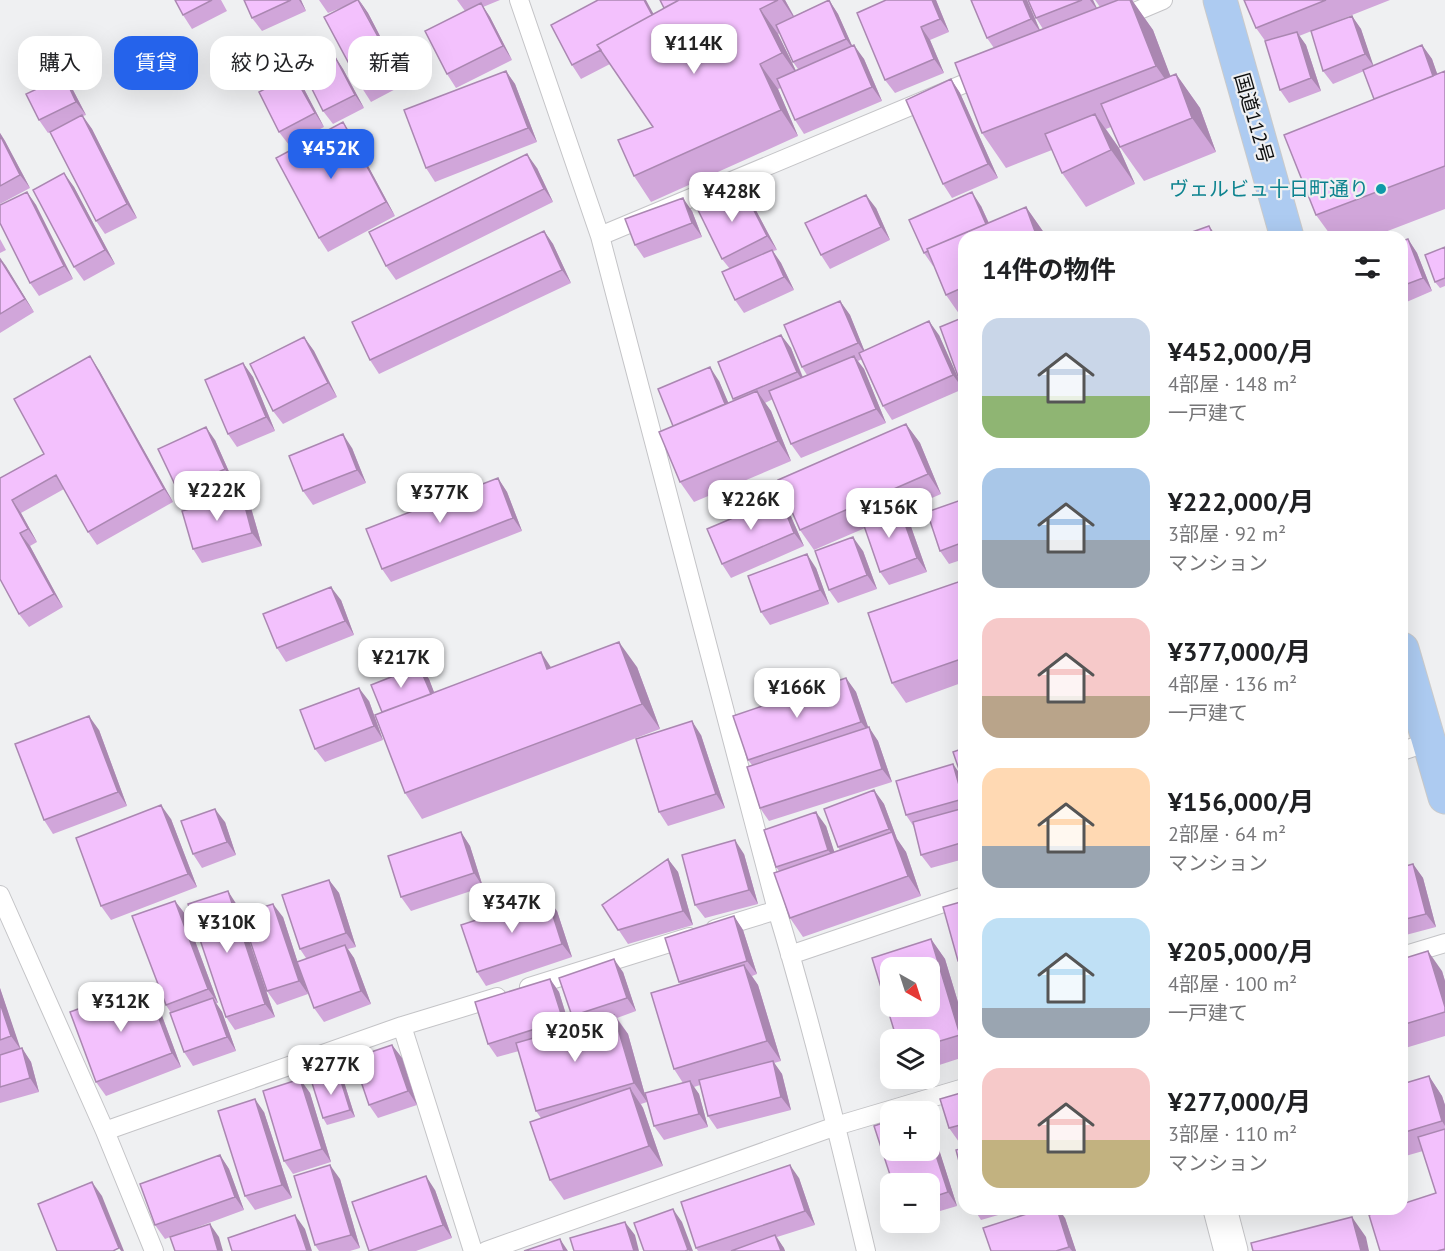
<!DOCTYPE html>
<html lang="ja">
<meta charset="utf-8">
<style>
body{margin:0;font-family:"PT Sans","Noto Sans JP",sans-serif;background:#f2f2f2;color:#202124;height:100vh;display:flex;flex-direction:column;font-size:22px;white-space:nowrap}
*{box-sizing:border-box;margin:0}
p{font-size:20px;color:#757577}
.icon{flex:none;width:33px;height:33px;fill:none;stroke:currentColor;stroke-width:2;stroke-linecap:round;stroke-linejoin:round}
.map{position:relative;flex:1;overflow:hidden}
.side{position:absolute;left:958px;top:231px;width:450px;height:984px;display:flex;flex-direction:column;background:#fff;border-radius:18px;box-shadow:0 6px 24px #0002}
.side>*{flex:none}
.banner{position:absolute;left:18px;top:36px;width:570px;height:54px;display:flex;gap:12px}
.needle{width:39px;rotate:141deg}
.buttons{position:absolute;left:880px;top:957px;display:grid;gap:12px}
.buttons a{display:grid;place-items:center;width:60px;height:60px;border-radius:12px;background:#fff;box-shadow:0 6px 24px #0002;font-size:30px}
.price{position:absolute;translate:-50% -51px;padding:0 14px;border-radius:12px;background:#fff;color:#222;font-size:20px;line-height:39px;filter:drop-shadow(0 2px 3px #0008)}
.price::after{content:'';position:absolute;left:50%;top:36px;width:18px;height:14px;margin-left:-9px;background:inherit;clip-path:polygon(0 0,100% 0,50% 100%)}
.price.on{background:#2563eb;color:#fff}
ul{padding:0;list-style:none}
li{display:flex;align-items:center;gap:18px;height:150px;padding:0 24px}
li span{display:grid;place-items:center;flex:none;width:168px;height:120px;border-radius:18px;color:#555}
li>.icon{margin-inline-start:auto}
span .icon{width:72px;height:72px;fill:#fffc;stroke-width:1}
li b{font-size:26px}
h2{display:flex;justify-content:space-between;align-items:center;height:72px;padding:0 24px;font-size:26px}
.chip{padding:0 21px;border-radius:18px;background:#fff;box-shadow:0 6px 24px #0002;font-size:21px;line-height:54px}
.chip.on{background:#2563eb;color:#fff}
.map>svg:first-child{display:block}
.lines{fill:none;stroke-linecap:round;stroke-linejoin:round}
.lane-casing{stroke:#c4c4c7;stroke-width:20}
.street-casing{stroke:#c4c4c7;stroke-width:35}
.highway-casing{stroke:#cacaca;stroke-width:35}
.lane{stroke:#fff;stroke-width:18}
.street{stroke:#fff;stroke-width:33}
.highway{stroke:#adcbf1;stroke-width:33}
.wall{fill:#d1a6da;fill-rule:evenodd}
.shaded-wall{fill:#aa87b1}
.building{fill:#f3c1fd;stroke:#aa87b1;stroke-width:1.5;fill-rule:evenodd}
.culture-dot{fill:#0f9aa8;stroke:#eff0f2;stroke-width:2}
.labels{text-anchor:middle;stroke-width:4.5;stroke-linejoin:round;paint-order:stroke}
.street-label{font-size:20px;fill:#0e0f0f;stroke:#eff0f2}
.culture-label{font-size:20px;fill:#0d838f;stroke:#eff0f2;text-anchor:end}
</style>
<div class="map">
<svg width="1445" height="1251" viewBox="0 0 1445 1251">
<rect width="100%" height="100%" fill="#eff0f2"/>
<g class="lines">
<g class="lane-casing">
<path id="lane" d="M519 0 600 236 777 910C811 1022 839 1137 866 1251
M1118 19 1163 0
M600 236 985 75
M1402 751 1429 742
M0 895 105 1131 154 1251
M715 929 777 910
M790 955 964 896
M1402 956 1445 943
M529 987 689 937
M402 1026 473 1251
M105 1131 402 1026 497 997
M486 1251 836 1126 964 1088"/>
</g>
<g class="street-casing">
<path id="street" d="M1220 1209 1231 1251"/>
</g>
<g class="highway-casing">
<path id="highway" d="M1220 0 1287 237
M1402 649 1445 797"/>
</g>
<use href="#lane" class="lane"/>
<use href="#street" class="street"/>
<use href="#highway" class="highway"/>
</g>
<path class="wall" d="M175 0H221L227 11 192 29 183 15Z
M244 0H301L306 11 262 31 252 18Z
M319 0H355V1L359 0 368 13 405 84 371 102 362 88 348 5 328 13Z
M457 0H500L483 7 490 17 512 60 456 88 447 74 465 11Z
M660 0H785L794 16 829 0 838 14 852 46 864 59 882 101 804 134 795 120 781 88 778 89 798 136 651 202 634 176 653 127 610 64 581 79 572 65 664 8ZM780 33 793 62 798 69 796 71 778 34Z
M936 0 949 32 930 40 944 73 895 93 885 80Z
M971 0H1027L1040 30 1043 29 1036 18 1028 0H1093L1097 8 1100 7 1095 0H1134L1132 1 1153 30 1170 76 1176 74 1200 108 1216 152 1144 181 1120 147 1111 127 1106 129 1119 148 1135 184 1086 207 1062 173 1052 150 1006 168 982 133 994 48 987 38Z
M1244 0H1390L1299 36 1306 45 1321 91 1289 103 1280 90 1266 42 1256 28Z
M1352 16 1361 29 1373 66 1422 45 1432 59 1437 74 1445 71V209L1372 237H1332L1316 215 1374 99 1364 71 1333 84 1323 71Z
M334 55 343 69 364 108 333 124 323 111Z
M506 71 515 84 537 142 435 182 426 168Z
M64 76 73 90 86 115 83 116 92 129 137 218 105 234 96 221 50 132 48 133 39 120Z
M951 79 960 93 998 178 952 198 943 184Z
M303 87 324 127 289 145 279 132Z
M343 122 352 136 395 216 328 252 319 238Z
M0 133 5 141 30 188 0 204Z
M537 168 553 202 396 280 386 266Z
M64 173 74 187 115 264 84 281 74 267Z
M742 187 751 201 777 250 773 251 781 263 794 290 744 313 735 300 730 269 722 259Z
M27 192 36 205 73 279 39 296 30 283Z
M981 206 989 223 1026 207 1047 237H964V386L959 379 962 318 946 295 934 266H933L924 253Z
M876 208 890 240 830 269 821 255Z
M692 211 702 237 644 258 635 245Z
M544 231 553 244 571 283 379 374 370 360Z
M0 239 6 250 0 253Z
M1408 239 1417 253 1432 291 1402 304V241Z
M1445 247V286L1440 288 1435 282Z
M0 258 34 312 0 333Z
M840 301 850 315 864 350 939 335 963 389 892 420 883 406 862 359 858 361 864 369 886 423 801 458 791 444 773 399 765 403 771 411 791 461 694 502 680 482 673 426 719 381 728 403 734 400 733 399 781 335 791 348 803 377 807 375 802 367Z
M304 337 314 351 337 397 283 424 273 411Z
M243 363 253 377 275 431 237 447 228 434Z
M99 370 173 502 97 545 88 532 64 489 21 513 37 542 30 546 63 607 29 627 19 614 0 478 44 454Z
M906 424 920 443 941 494 902 511 909 521 927 572 889 585 880 572 865 528 814 550 800 530Z
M215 440 234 483 187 505 178 491Z
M352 448 366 483 313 505 303 491Z
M498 478 507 492 522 531 391 582 382 569Z
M964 499V559L949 564 940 551Z
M251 508 262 546 202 563 193 549Z
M789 512 804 546 731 578 722 564Z
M863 551 877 589 838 603 829 590Z
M816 568 829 604 770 625 761 612Z
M964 580V682L906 703 892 683Z
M341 600 354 635 286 662 277 648Z
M419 666 429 679 434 693 551 667H637L660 729 422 819 405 793 382 712Z
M846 678 856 692 868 728 878 741 892 782 769 821 760 808 752 765 748 760Z
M369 701 383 740 325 762 315 749Z
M99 730 127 806 53 834 44 820Z
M701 735 725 808 668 826 659 812Z
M962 777 964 784V859L931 868 921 855 914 827 906 815Z
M874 790 884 804 897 839 906 852 921 896 803 937 790 918 779 871 776 867 826 826 834 852 840 850 838 847Z
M171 819 197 887 111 920 101 906Z
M225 822 236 855 202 868 193 854Z
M461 832 470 846 483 887 411 911 401 897Z
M744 854 758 904 705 918 695 905Z
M668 859 678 872 693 925 628 944 602 905Z
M1413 864 1423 878 1436 927 1402 936V867Z
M329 880 339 893 356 947 348 949 354 958 371 1004 324 1022 314 1008 306 958 300 949Z
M175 901 185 914 218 1003H216L222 1012 236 1051 193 1066 184 1052 171 1013 166 1005Z
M964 901V970L958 961Z
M237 905 275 1017 235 1030 226 1017Z
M557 911 572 957 486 986 477 972Z
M734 916 743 930 757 974 752 976 758 985 781 1061 774 1063 782 1074 791 1110 717 1129 708 1116 700 1085 694 1087 699 1094 708 1127 664 1140 654 1126 683 1083 674 1069 681 984 679 982Z
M283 917 308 994 277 1005 267 991Z
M931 939 945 959 964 1022V1057L930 1068Z
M1402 959 1442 971 1445 981V1036L1402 1049Z
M623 972 636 1011 617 1018 628 1034 647 1102 641 1104 643 1108 663 1166 564 1200 550 1180 541 1118 536 1111 519 1051 497 1057 488 1044 550 979 559 992 570 1027 578 1025 572 1016Z
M0 988 20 1049 22 1048 31 1062 39 1092 0 1103Z
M155 997 181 1067 106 1096 96 1082Z
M392 1045 402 1058 417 1105 378 1118 369 1105Z
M339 1075 344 1082 355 1117 327 1125 323 1118Z
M1429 1076 1442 1096 1445 1105V1251H1380L1436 1193 1423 1151 1402 1157V1084Z
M300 1079 310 1093 331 1162 293 1174 284 1161Z
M964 1092V1140L959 1142 949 1128Z
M264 1112 292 1198 255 1210 245 1196Z
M930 1122 957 1206 930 1214Z
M220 1155 229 1169 244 1210 171 1237H219H170L165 1239 155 1225Z
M799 1178 815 1225 777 1237 785 1251H698L696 1248Z
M340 1179 360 1248 350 1251H319L315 1245Z
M435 1190 452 1238 416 1251H369L352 1202Z
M974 1209H1019L981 1220Z
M1065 1218 1076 1251H991Z"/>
<path class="shaded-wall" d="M299 0H301L306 11Z
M359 0 368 13 405 84 396 70Z
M644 0H646L665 35 655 21Z
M782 0H785L798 24Z
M829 0 838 14 855 52 846 39Z
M932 0H936L949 32 940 19Z
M1023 0H1027L1041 33 1031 19Z
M1090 0H1093L1098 11Z
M1130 0H1132L1153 30 1180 101 1156 66Z
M481 3 490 17 512 60 503 46Z
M760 9 778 34 800 79 782 53Z
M1352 16 1361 29 1374 67 1365 54Z
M921 27 930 40 944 73 934 59Z
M1297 32 1306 45 1321 91 1311 78Z
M854 45 864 59 882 101 872 87Z
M1422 45 1432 59 1443 90 1433 76Z
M334 55 343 69 364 108 355 95Z
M760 64 778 89 798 136 781 110Z
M506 71 515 84 537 142 528 128Z
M293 74 303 87 324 127 315 113Z
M1176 74 1200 108 1216 152 1192 118Z
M64 76 73 90 86 115 76 102Z
M951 79 960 93 998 178 988 164Z
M1095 114 1119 148 1135 184 1111 150Z
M82 115 92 129 137 218 127 204Z
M343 122 352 136 395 216 386 202Z
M0 133 5 141 30 188 20 175 0 135Z
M527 154 537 168 553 202 544 189Z
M64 173 74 187 115 264 105 250Z
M742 187 751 201 777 250 767 236Z
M27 192 36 205 73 279 64 266Z
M972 192 981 206 995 237 986 226Z
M866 195 876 208 890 240 881 227Z
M683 198 692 211 702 237 692 223Z
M1026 207 1047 237H1037Z
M1209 226 1217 237H1214Z
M544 231 553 244 571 283 562 270Z
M1408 239 1417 253 1432 291 1423 278Z
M772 250 781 263 794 290 784 277Z
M0 258 6 266 34 312 25 299Z
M840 301 850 315 867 357 858 343Z
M929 321 939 335 963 389 953 375Z
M781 335 791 348 806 386 797 372Z
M304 337 314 351 337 397 328 383Z
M90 356 99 370 173 502 164 489Z
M854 356 864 369 886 423 876 409Z
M243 363 253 377 275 431 266 417Z
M710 367 719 381 735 418 725 405Z
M757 391 771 411 791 461 778 441Z
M906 424 920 443 941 494 928 474Z
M206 427 215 440 234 483 225 469Z
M343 434 352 448 366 483 357 470Z
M498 478 507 492 522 531 513 518Z
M242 495 251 508 262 546 252 533Z
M780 498 789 512 804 546 794 533Z
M12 500 21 513 37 542 28 529Z
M899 507 909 521 927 572 917 558Z
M20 533 30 546 63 607 54 594Z
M853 537 863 551 877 589 867 575Z
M807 554 816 568 829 604 820 590Z
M331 587 341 600 354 635 345 621Z
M619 642 637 667 660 729 642 704Z
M541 652 558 678 547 669Z
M419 666 429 679 441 710 432 697Z
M846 678 856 692 871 735 861 722Z
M359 688 369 701 383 740 374 726Z
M89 716 99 730 127 806 118 792Z
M692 721 701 735 725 808 716 794Z
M869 727 878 741 892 782 882 769Z
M953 764 963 778 964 784V801L963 799Z
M874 790 884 804 897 839 906 852 921 896 908 876 893 835 889 829Z
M161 805 171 819 197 887 188 874Z
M215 809 225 822 236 855 227 842Z
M816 812 826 826 838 863 828 850Z
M461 832 470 846 483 887 474 873Z
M735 840 744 854 758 904 749 890Z
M668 859 678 872 693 925 683 911Z
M1413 864 1423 878 1436 927 1426 914Z
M329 880 339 893 356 947 346 933Z
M228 891 237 905 275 1017 265 1004Z
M547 897 557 911 572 957 562 944Z
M175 901 185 914 218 1003 208 989Z
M273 904 283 917 308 994 299 981Z
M734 916 743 930 757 974 747 961Z
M931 939 945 959 964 1022V1041L960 1035Z
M345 945 354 958 371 1004 361 991Z
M1428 951 1442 971 1445 981V1007Z
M614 959 623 972 636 1011 627 998Z
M744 965 758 985 781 1061 767 1041Z
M550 979 559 992 572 1034 563 1020Z
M146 984 155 997 181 1067 172 1053Z
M0 988 21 1050 11 1036 0 1003Z
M213 998 222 1012 236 1051 227 1037Z
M614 1015 628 1034 647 1102 634 1083Z
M392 1045 402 1058 417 1105 408 1091Z
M22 1048 31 1062 39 1092 30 1078Z
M773 1061 782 1074 791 1110 781 1097Z
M339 1075 344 1082 355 1117 350 1110Z
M1429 1076 1442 1096 1445 1105V1126L1442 1121Z
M300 1079 310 1093 331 1162 322 1149Z
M690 1081 699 1094 708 1127 699 1114Z
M630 1088 643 1108 663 1166 649 1146Z
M255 1099 264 1112 292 1198 282 1185Z
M930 1122 931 1124 957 1206 948 1192 930 1137Z
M220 1155 229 1169 244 1210 235 1197Z
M330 1165 340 1179 360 1248 351 1235Z
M790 1165 799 1178 815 1225 805 1211Z
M426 1176 435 1190 452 1238 443 1225Z
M92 1182 102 1196 124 1251H121L119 1248Z
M673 1209 682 1222 693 1251H689L688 1250Z
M1057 1209H1059L1065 1218 1076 1251H1072L1069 1247Z
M295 1215 305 1229 312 1251H307Z
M1352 1217 1366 1237 1369 1251H1361Z
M625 1222 635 1235 639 1251H634Z
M210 1224 219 1237 223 1251H218Z
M775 1235 784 1248 785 1251H781Z
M560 1239 568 1251H564Z"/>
<path class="building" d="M175 0H212L183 15Z
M244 0H291L252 18Z
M357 0H358L396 70 362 88 324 17Z
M598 0H644L652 15 597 45 601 50 572 65 551 25Z
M660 0H679L664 8Z
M679 0H778L760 9 782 53 760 64 781 110 634 176 618 140 653 127 597 45Z
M829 0 846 39 793 62 776 25Z
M886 0H932L940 19 921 27 934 59 885 80 857 13Z
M971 0H1023L1031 19 987 38Z
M1028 0H1082L1036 18Z
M1118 0H1130L1156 66 982 133 955 63Z
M1244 0H1326L1256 28Z
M481 3 503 46 447 74 425 31Z
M1352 16 1365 54 1323 71 1311 31Z
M1297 32 1311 78 1280 90 1265 41Z
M854 45 872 87 795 120 777 79Z
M1422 45 1433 76 1374 99 1363 70Z
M334 55 355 95 323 111 303 71Z
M506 71 528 128 426 168 404 110Z
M1445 71V166L1316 215 1284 135Z
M293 74 315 113 279 132 259 92Z
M1176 74 1192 118 1120 147 1101 104Z
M64 76 76 102 39 120 26 94Z
M951 79 988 164 943 184 906 100Z
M1095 114 1111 150 1062 173 1045 134Z
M82 115 127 204 96 221 50 132Z
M343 122 386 202 319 238 276 158Z
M0 135 20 175 0 186Z
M527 154 544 189 386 266 369 232Z
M64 173 105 250 74 267 33 190Z
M742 187 767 236 722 259 698 210Z
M27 192 64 266 30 283 0 223V205Z
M972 192 986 224 927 249 928 251 924 253 909 220Z
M866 195 881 227 821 255 805 223Z
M683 198 692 223 635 245 625 219Z
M1026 207 1037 237H964V287L946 295 927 249Z
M1209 226 1214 237H1178Z
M544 231 562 270 370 360 352 322Z
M1408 239 1423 278 1402 286V241Z
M1445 247V278L1435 282 1425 255Z
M772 250 784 277 735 300 722 272Z
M0 259 25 299 0 314Z
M840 301 858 343 802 367 784 325Z
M964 317V376L959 379 940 327Z
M929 321 953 375 883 406 859 353Z
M781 335 797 372 733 399 718 362Z
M304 337 328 383 273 411 250 364Z
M90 356 164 489 88 532 56 475 12 500 28 529 20 533 54 594 19 614 0 579V478L44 454 14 399Z
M854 356 876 409 791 444 769 391Z
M243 363 266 417 228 434 205 380Z
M710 367 725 404 673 426 658 389Z
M757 391 778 441 680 482 659 432Z
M906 424 928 474 800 530 778 480Z
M206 427 225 469 178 491 158 449Z
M343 434 357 470 303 491 289 456Z
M498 478 513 518 382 569 366 529Z
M242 495 252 533 193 549 182 511Z
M780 498 794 533 722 564 707 529Z
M964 499V542L940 551 927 512Z
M899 507 917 558 880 572 862 520Z
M853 537 867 575 829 590 815 551Z
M807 554 820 590 761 612 748 576Z
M964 580V658L892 683 868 613Z
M331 587 345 621 277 648 263 614Z
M619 642 642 704 405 793 375 715 541 652 547 669Z
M419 666 431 694 382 712 371 685Z
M846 678 861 722 748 760 733 716Z
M359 688 374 726 315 749 300 710Z
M964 691V706L960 693Z
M89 716 118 792 44 820 15 744Z
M692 721 716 794 659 812 636 739Z
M869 727 882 769 760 808 747 767Z
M964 748V784L953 752Z
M953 764 963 799 906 815 896 781Z
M874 790 889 829 838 847 824 809Z
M161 805 188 874 101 906 76 838Z
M964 808V842L921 855 913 822Z
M215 809 227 842 193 854 181 821Z
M816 812 828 850 776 867 764 830Z
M461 832 474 873 401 897 388 856Z
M892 832 908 876 790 918 774 873Z
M735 840 749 890 695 905 682 855Z
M668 859 683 911 618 930 602 905Z
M1413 864 1426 914 1402 920V867Z
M329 880 346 933 300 949 282 895Z
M228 891 265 1004 226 1017 188 904Z
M547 897 562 944 477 972 461 925Z
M175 901 208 989 166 1005 132 916Z
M964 901V960L958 961 943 907Z
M273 904 299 981 267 991 241 914Z
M734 916 747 961 679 982 665 938Z
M931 939 960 1035 930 1044V1040H897L872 958ZM891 968H930V1006H891Z
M345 945 361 991 314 1008 297 962Z
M1428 951 1445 1007V1012L1402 1025V959Z
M614 959 627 998 572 1016 559 978Z
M744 965 767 1041 674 1069 651 993Z
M550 979 563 1020 488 1044 475 1002Z
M964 979V998L959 981Z
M146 984 172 1053 96 1082 70 1012Z
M213 998 227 1037 184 1052 170 1013Z
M0 1003 11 1036 0 1040Z
M614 1015 634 1083 536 1111 516 1043Z
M392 1045 408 1091 369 1105 353 1058Z
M22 1048 30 1078 0 1087V1055Z
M773 1061 781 1097 708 1116 699 1080Z
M339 1075 350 1110 323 1118 312 1083Z
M1429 1076 1442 1121 1402 1133V1084Z
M300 1079 322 1149 284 1161 263 1091Z
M690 1081 699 1114 654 1126 645 1093Z
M630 1088 649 1146 550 1180 530 1122Z
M964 1092V1124L949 1128 940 1099Z
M255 1099 282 1185 245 1196 218 1111Z
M891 1120V1150H930V1137L948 1192 930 1198V1184H893L874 1126Z
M1445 1129V1249L1437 1251H1380L1369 1215 1386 1209H1402V1204L1436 1193 1418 1137Z
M964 1148V1180L956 1150Z
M220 1155 235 1197 155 1225 140 1184Z
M330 1165 351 1235 315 1245 294 1176Z
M790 1165 805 1211 696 1248 681 1202Z
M426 1176 443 1225 369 1251 352 1202Z
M92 1182 119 1248 113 1251H57L38 1204Z
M673 1209 688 1250 685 1251H644L634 1223Z
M1042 1209H1057L1069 1247 1056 1251H991L983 1228Z
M295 1215 307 1251H232L228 1238Z
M1352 1217 1361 1251H1253L1251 1243Z
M625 1222 634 1251H574L570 1238Z
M210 1224 218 1251H175L170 1237Z
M775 1235 781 1251H731Z
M560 1239 564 1251H524Z"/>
<circle class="culture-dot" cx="1381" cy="189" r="6"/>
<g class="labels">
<g class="street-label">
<text transform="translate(1254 118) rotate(74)" y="7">国道112号</text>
</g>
<g class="culture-label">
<text x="1369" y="196">ヴェルビュ十日町通り</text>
</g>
</g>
</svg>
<div class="buttons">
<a><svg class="needle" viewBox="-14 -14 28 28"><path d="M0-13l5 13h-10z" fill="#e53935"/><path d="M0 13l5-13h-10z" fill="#757577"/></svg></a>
<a><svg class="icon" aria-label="layers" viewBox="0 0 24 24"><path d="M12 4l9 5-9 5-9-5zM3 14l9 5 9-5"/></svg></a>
<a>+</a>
<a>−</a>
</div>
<b class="price" style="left:694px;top:75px">¥114K</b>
<b class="price on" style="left:331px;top:180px">¥452K</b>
<b class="price" style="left:732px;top:223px">¥428K</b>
<b class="price" style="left:217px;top:522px">¥222K</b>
<b class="price" style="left:440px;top:524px">¥377K</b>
<b class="price" style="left:751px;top:531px">¥226K</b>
<b class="price" style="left:889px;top:539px">¥156K</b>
<b class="price" style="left:401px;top:689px">¥217K</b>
<b class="price" style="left:797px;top:719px">¥166K</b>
<b class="price" style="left:512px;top:934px">¥347K</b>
<b class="price" style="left:227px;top:954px">¥310K</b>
<b class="price" style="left:121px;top:1033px">¥312K</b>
<b class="price" style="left:575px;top:1063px">¥205K</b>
<b class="price" style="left:331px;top:1096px">¥277K</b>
<div class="banner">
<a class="chip">購入</a>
<a class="chip on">賃貸</a>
<a class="chip">絞り込み</a>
<a class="chip">新着</a>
</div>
<section class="side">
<h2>14件の物件<svg class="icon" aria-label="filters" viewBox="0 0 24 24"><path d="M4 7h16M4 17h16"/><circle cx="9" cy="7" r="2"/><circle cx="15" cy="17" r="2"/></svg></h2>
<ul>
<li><span style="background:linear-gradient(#c9d6e8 65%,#8fb573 0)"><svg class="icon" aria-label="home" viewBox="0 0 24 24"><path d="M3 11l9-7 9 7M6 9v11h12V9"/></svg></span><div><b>¥452,000/月</b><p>4部屋 · 148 m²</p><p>一戸建て</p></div></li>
<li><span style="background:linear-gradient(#a9c7e8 60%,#9aa5b1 0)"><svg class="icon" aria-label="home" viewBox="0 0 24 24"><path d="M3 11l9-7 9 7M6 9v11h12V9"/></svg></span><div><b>¥222,000/月</b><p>3部屋 · 92 m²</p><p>マンション</p></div></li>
<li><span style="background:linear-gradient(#f6c9c9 65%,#b9a48a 0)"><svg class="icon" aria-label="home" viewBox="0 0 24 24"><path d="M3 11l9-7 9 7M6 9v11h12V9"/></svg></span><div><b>¥377,000/月</b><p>4部屋 · 136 m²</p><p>一戸建て</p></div></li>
<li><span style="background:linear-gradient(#ffd9b3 65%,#9aa5b1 0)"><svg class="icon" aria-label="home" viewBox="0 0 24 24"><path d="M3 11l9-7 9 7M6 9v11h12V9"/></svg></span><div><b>¥156,000/月</b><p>2部屋 · 64 m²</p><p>マンション</p></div></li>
<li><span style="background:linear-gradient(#bfe0f5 75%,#9aa5b1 0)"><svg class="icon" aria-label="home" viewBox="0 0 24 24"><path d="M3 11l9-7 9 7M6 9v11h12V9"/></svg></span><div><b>¥205,000/月</b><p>4部屋 · 100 m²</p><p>一戸建て</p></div></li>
<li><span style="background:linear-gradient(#f6c9c9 60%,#c2b280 0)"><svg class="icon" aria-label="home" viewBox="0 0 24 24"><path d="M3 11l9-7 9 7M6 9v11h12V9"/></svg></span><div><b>¥277,000/月</b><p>3部屋 · 110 m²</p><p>マンション</p></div></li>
</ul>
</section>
</div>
